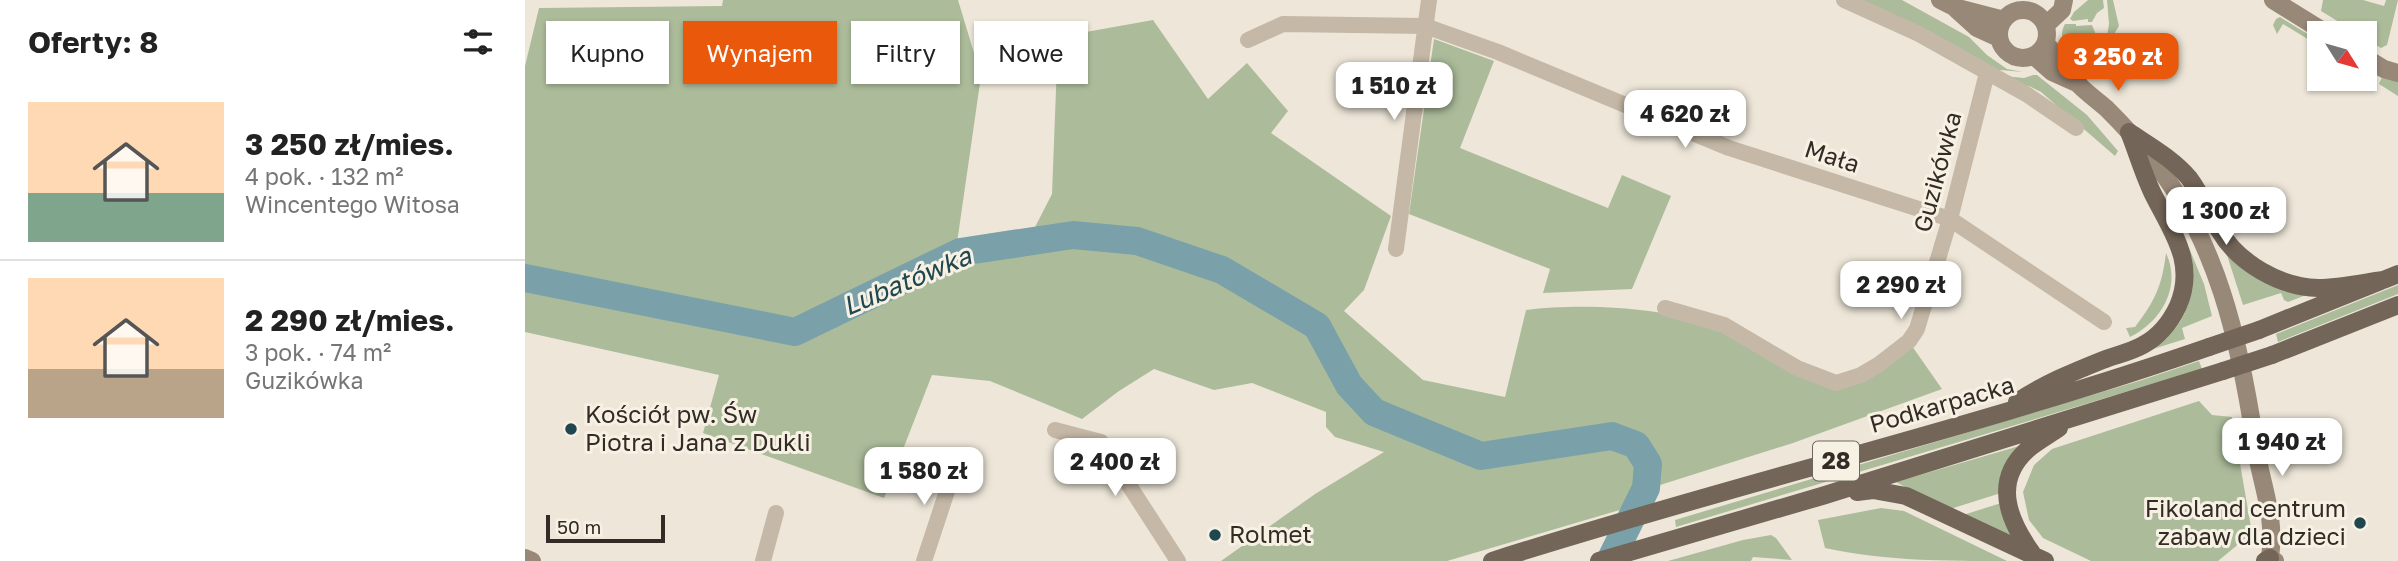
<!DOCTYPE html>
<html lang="pl">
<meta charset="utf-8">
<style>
body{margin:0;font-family:"Golos Text",sans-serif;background:#f2f2f2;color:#222;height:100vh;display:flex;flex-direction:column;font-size:26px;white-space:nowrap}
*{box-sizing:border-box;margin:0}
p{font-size:23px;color:#767676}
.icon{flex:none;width:38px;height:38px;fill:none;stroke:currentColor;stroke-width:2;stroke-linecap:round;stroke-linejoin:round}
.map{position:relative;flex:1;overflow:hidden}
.sheet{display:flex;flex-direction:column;background:#fff;width:525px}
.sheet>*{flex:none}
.guide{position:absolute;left:21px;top:21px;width:665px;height:63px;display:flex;gap:14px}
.needle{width:46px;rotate:127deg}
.tools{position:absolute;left:1782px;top:21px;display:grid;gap:14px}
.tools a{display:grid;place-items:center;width:70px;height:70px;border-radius:0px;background:#fff;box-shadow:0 2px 5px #0004;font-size:35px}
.scale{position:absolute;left:21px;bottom:18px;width:119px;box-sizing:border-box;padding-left:7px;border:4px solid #322b26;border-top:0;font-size:19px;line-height:24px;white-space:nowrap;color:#322b26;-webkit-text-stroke:5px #f7f1e4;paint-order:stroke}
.price{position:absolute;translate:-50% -60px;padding:0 16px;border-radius:14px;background:#fff;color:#222;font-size:23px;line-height:46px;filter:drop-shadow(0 2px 4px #0008)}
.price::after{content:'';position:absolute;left:50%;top:42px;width:21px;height:16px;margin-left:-10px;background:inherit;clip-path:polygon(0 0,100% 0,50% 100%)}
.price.selected{background:#ea580c;color:#fff}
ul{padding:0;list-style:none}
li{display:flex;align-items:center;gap:21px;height:175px;padding:0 28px}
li+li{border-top:2px solid #e0e0e0}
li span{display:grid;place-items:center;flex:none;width:196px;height:140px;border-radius:0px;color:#555}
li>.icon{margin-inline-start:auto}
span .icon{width:84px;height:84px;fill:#fffc;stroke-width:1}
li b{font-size:30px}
h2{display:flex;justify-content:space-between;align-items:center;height:84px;padding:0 28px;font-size:30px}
.pill{padding:0 24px;border-radius:0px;background:#fff;box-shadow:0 2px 5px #0004;font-size:24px;line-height:63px}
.pill.selected{background:#ea580c;color:#fff}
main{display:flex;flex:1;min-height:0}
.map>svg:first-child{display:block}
.green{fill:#acbc9a}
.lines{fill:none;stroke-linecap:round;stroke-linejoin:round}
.river{stroke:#7aa1a9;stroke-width:28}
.street{stroke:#c5b8a6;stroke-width:16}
.secondary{stroke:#988878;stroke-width:18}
.primary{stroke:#736558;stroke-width:18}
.primary-bridge{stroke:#736558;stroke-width:18}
.poi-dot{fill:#20464f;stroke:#f7f1e4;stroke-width:2.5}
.labels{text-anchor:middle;stroke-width:6;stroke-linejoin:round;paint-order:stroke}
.shield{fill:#f7f1e4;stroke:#6d665f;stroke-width:2}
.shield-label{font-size:23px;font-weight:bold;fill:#322b26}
.street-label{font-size:24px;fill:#322b26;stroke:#f7f1e4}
.poi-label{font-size:24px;fill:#322b26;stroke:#f7f1e4;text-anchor:start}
.water-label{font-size:26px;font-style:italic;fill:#20464f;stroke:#f7f1e4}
</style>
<main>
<section class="sheet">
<h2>Oferty: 8<svg class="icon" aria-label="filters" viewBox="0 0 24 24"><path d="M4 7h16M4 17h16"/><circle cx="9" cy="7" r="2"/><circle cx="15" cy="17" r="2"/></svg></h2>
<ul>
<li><span style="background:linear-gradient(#ffd9b3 65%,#7fa58c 0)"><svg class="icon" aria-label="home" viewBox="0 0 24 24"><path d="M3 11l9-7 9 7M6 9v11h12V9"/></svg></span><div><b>3 250 zł/mies.</b><p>4 pok. · 132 m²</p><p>Wincentego Witosa</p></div></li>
<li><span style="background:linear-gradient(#ffd9b3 65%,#b9a48a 0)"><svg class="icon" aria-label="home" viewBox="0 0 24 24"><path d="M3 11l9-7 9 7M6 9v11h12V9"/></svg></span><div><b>2 290 zł/mies.</b><p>3 pok. · 74 m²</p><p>Guzikówka</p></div></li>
</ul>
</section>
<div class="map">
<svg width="1873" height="561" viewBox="0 0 1873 561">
<rect width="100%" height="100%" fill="#eee7d9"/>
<path class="green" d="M198 0H433L456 76 432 243 507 233 527 194 533 37 628 20 683 99 722 63 763 111 746 133 866 216 839 290 819 311 898 380 980 397 1001 310C1057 303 1145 307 1197 329 1237 346 1276 369 1316 389L1387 346 1417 389 1268 443 1132 486 1098 509 922 561H696L790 494 859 452 810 437 801 427V412L727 383 689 390 629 369 594 391 557 419 465 381 407 375 359 498 178 433 194 375 0 332V66L14 8 197 6Z
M1335 0H1377L1444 37 1462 55 1482 69 1498 72 1475 70 1472 74Z
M1563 0H1578L1579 8 1572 13 1567 22H1563V19L1548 21 1545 19 1549 12Z
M1582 0H1588L1594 26 1580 49 1584 24Z
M1798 0H1838L1859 6 1861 0H1873L1862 45 1856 48 1839 38V33H1832L1796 11Z
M1755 17 1794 41V46L1758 24 1752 34 1748 25 1751 19Z
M1540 24H1551V26L1567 25 1572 37 1578 40 1576 55 1569 68 1564 69C1551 57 1529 43 1540 24Z
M909 39 969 61 935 148 1083 208 1097 175 1146 196 1107 289 1018 293 1025 269 884 214Z
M1508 75H1512L1562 115 1593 151 1590 156 1516 92 1504 86 1500 88 1478 76 1499 78Z
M1857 77 1873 82V96L1854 84Z
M1664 248 1679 284 1687 316 1657 328 1660 339 1628 349C1633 345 1640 341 1645 335 1668 310 1671 280 1664 248Z
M1641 253C1657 287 1636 322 1605 337L1601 328 1610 327C1630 301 1637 286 1641 253Z
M1702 255C1725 279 1750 288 1781 295L1763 302 1759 300 1756 293 1718 305Z
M1873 285V294L1753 342 1751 334Z
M1674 361 1677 369 1151 527 1150 520 1617 380Z
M1674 401 1687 415 1707 417 1727 533 1693 561H1566L1518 538 1504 520 1498 492 1509 465 1527 449Z
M1501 444 1476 493 1422 510 1371 482Z
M1476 503 1497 547 1435 516Z
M1356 508 1379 511 1482 561C1421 561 1359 561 1300 548L1293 520Z
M1246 535 1251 538 1267 560 1228 557 1226 561H1143L1218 540Z"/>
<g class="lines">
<path class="river" d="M0 278 270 332 435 252 548 235 612 241 697 270 792 326 824 385 849 412 873 422 956 456 1087 436 1111 445 1123 464 1121 488 1085 561"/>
<path class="street" d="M1319 0 1394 34 1501 94 1551 128
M723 40 758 24 900 26 973 52 1204 148 1425 219 1579 322
M871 249 904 0
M1140 308 1199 325 1272 368 1311 383 1336 375 1353 365 1384 341 1392 329 1425 219 1462 73
M530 430 576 442 653 561
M238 561 251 513
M399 561 431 464"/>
<path class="secondary" d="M1415 0 1429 7 1479 20
M1748 0 1801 33
M1431 9 1452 28 1474 38
M1474 34a24 24 0 1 1 48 0a24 24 0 1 1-48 0Z
M1521 25 1537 10 1539 0
M1521 44C1534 56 1542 72 1554 85 1563 94 1573 101 1582 109 1597 124 1612 140 1625 157 1692 237 1715 343 1730 443 1736 486 1751 513 1745 558L1750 561
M1509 56 1527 72 1554 84
M1839 57 1859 69 1873 73
M0 558 7 561"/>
<path class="primary" d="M1604 132C1625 146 1648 159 1664 178 1676 194 1684 213 1694 230 1713 263 1755 287 1793 288 1814 288 1837 283 1858 280
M1734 330 1873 274
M1747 355 1873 305
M1492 402C1519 384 1548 372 1578 360 1591 355 1606 352 1618 345 1635 336 1645 323 1653 306 1672 262 1646 231 1627 192 1618 173 1612 152 1604 132
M1332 492 1348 490 1381 496 1520 561
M1507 553C1484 521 1467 482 1502 450 1511 442 1524 435 1534 428
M967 561C1204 485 1448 429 1684 347
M1074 561 1297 496 1698 371
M1740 561 1745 558"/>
<path class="primary-bridge" d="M1684 347 1734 330
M1698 371 1747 355"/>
</g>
<g class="poi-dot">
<circle cx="46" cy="429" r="7"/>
<circle cx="1835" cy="523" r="7"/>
<circle cx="690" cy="535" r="7"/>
</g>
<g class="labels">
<rect class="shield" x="1288" y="441.5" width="46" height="39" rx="5"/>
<g class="shield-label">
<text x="1311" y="469">28</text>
</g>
<g class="street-label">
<text transform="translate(1307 157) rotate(18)" y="8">Mała</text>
<text transform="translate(1413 172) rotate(-75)" y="8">Guzikówka</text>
<text transform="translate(1417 405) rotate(-16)" y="8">Podkarpacka</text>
</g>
<g class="poi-label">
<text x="60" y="423">Kościół pw. Św<tspan x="60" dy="28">Piotra i Jana z Dukli</tspan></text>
<text x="1821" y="517" text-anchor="end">Fikoland centrum<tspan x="1821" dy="28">zabaw dla dzieci</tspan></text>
<text x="704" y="543">Rolmet</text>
</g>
<g class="water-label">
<text transform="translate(382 281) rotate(-23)" y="9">Lubatówka</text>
</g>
</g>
</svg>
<div class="tools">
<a><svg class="needle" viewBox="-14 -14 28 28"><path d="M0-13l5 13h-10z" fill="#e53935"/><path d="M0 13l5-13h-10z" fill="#767676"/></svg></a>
</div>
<div class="scale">50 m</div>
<b class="price selected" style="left:1593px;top:93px">3 250 zł</b>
<b class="price" style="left:869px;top:122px">1 510 zł</b>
<b class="price" style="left:1160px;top:150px">4 620 zł</b>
<b class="price" style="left:1701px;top:247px">1 300 zł</b>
<b class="price" style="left:1376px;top:321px">2 290 zł</b>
<b class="price" style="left:1757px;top:478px">1 940 zł</b>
<b class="price" style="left:590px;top:498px">2 400 zł</b>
<b class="price" style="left:399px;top:507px">1 580 zł</b>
<div class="guide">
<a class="pill">Kupno</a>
<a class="pill selected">Wynajem</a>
<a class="pill">Filtry</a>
<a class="pill">Nowe</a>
</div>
</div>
</main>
